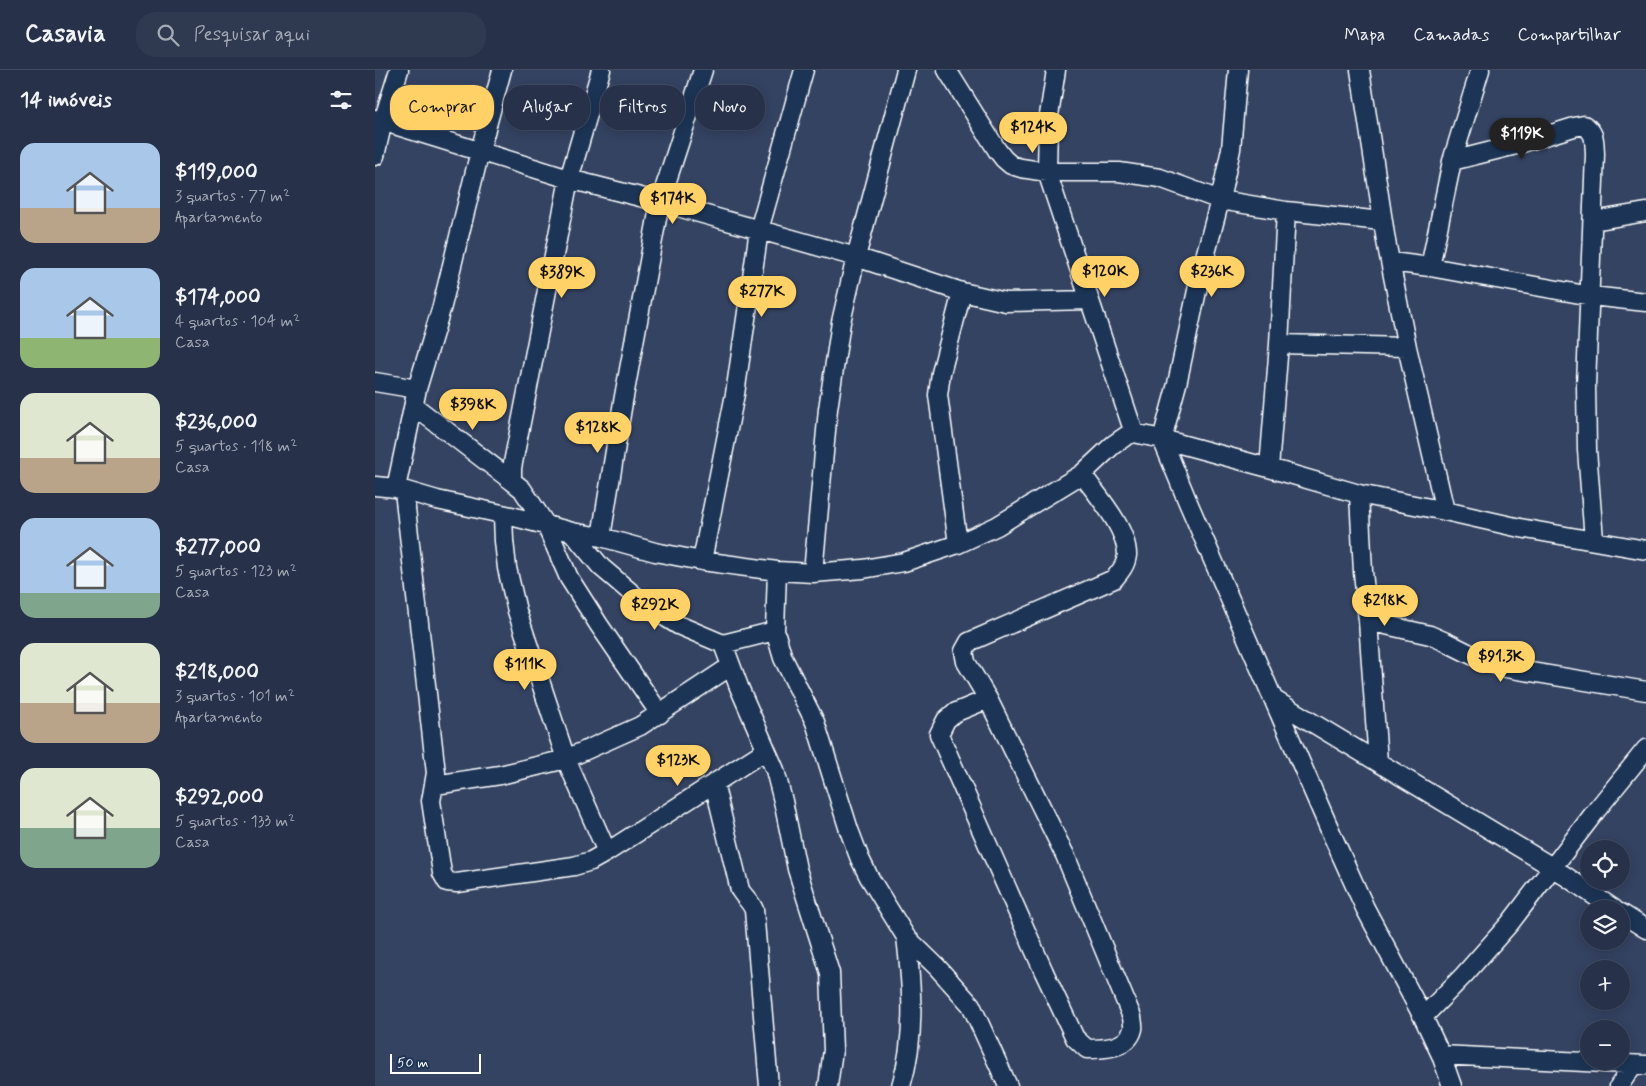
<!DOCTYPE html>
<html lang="pt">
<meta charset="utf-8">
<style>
body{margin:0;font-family:Mynerve,sans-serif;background:#2f3a51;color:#f1f3f6;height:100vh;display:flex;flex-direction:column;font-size:19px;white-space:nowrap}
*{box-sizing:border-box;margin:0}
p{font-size:16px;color:#a4aab5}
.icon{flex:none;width:28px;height:28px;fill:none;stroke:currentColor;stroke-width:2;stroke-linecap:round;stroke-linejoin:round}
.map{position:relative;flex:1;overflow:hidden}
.side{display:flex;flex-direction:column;background:#27324a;width:375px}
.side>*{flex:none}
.hud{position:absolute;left:15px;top:15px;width:475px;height:45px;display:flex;gap:10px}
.fabs{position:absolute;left:1205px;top:770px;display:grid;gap:10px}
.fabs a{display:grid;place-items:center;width:50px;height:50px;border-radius:50%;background:#27324a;box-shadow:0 2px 12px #0003,0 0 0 1px #434d62;font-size:25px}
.scale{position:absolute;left:15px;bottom:12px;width:91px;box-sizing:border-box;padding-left:5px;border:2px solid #fff;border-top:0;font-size:14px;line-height:18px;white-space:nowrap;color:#fff;-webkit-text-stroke:4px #1d3557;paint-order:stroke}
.price{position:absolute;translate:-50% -42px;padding:0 11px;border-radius:18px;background:#ffd166;color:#111;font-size:16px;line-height:32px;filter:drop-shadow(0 1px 2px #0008)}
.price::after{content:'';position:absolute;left:50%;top:30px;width:15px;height:11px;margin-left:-8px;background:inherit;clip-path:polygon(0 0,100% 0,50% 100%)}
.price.selected{background:#222;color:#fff}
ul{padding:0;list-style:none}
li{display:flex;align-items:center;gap:15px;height:125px;padding:0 20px}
li span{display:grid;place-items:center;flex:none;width:140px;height:100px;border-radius:15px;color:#555}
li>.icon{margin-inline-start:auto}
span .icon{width:60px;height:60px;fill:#fffc;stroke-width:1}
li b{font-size:21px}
h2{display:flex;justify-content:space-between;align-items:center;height:60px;padding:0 20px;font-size:21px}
.pill{padding:0 18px;border-radius:20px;background:#27324a;box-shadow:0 2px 12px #0003,0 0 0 1px #434d62;font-size:18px;line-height:45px}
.pill.selected{background:#ffd166;color:#111}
header{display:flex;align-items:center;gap:30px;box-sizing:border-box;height:70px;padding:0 25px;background:#27324a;border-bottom:1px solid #434d62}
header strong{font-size:24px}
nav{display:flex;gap:28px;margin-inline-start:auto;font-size:18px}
.search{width:350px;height:45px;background:#2f3a51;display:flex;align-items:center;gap:12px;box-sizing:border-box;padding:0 18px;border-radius:20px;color:#a4aab5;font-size:19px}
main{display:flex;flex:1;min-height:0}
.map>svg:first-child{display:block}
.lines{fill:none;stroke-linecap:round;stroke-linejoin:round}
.minor-casing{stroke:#fff;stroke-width:21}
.minor{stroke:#1d3557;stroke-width:18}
</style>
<header>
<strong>Casavia</strong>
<div class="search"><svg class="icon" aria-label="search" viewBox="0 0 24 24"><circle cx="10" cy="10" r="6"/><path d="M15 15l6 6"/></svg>Pesquisar aqui</div>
<nav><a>Mapa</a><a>Camadas</a><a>Compartilhar</a></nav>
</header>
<main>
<section class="side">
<h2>14 imóveis<svg class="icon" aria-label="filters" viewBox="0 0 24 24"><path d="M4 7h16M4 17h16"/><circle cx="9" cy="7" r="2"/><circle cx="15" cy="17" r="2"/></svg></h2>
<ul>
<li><span style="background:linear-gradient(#a9c7e8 65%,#b9a48a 0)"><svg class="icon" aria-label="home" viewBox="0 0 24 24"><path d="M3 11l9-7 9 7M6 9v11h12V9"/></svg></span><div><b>$119,000</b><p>3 quartos · 77 m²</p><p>Apartamento</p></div></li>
<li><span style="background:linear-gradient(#a9c7e8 70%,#8fb573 0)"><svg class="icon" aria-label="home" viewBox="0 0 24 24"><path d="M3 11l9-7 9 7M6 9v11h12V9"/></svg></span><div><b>$174,000</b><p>4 quartos · 104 m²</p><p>Casa</p></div></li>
<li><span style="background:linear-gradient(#dfe7d0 65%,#b9a48a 0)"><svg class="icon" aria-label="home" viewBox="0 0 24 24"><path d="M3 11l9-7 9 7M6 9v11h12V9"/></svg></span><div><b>$236,000</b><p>5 quartos · 118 m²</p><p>Casa</p></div></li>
<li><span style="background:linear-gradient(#a9c7e8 75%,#7fa58c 0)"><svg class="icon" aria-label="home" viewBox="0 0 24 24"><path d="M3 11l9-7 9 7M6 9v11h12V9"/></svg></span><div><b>$277,000</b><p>5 quartos · 123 m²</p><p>Casa</p></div></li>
<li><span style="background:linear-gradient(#dfe7d0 60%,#b9a48a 0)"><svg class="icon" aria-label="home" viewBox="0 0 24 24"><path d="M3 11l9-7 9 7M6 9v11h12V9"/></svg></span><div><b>$218,000</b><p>3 quartos · 101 m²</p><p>Apartamento</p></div></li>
<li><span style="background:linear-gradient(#dfe7d0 60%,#7fa58c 0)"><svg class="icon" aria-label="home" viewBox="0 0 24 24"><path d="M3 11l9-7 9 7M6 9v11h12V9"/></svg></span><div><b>$292,000</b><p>5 quartos · 133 m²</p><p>Casa</p></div></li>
</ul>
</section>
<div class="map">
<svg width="1271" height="1016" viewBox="0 0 1271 1016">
<rect width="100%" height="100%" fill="#344362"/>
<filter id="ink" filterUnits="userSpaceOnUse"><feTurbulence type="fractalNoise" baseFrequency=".02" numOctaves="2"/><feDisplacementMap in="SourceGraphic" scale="10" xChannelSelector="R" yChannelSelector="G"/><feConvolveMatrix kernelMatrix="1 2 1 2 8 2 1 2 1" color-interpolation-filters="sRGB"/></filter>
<g filter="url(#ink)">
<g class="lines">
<g class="minor-casing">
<path id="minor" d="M226 0 194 109 137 398V411L147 419 171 455 194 508 224 555 285 644
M572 0 622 80 629 89 636 95 646 98 672 102H744L771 106 785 108 845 130 911 141 1007 151
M681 0 673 52 672 102 759 363
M863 0 856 79 845 130 826 202 802 314 787 369 812 430 958 767 990 838 1048 947 1066 985 1077 1016
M985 0 1011 171 1032 277 1070 441
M0 49 194 109 285 132 481 187 587 222 631 232 714 230
M0 86 8 51 24 0
M1077 91 1141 75 1199 57 1209 55C1221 63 1219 71 1220 84L1211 315 1212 380 1219 470
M1218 151 1271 142
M1016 192 1055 197 1216 226 1271 232
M1055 197 1077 91 1105 0
M904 274 1032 277
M0 312 42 319
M39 336 137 411
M894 398 904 274 911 141
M0 416 21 418 62 430 136 446 197 462 226 467 280 482 327 491 402 501 438 503 488 499 529 492 583 474 622 456 707 404 738 375 751 366 759 363 787 369 894 398 984 424 1070 441 1145 458 1271 480
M21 418 42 319 67 236 105 81 127 0
M29 421 61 703 56 731 67 803 72 812 82 813 199 796 216 791 232 782 391 680
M984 424 988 502 993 551 1003 692
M128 445 129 471 132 498 142 541 191 689 232 782
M197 462 226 497 239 508 268 533 303 555 348 574 400 561
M226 467 248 332 285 132 328 0
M583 474 563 325 566 303 587 222
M327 491 360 324 384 160 429 0
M402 501 400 561 408 588 440 652 474 760 485 789 494 807 531 867 562 897 596 935 633 1016
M438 503 453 339 466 252 481 187 531 0
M993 551 1055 565 1071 572 1105 589 1131 598 1271 621
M348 574 364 617 400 700 408 731 422 799 455 903 458 980 453 1016
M613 629 579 643 571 650 564 664 669 902 700 968 712 979C727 979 753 979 758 959 759 956 757 950 757 947L690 785 613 629 591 592 589 581 594 572 739 509C745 502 751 495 752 485 752 458 722 425 707 404
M898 629 1177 797 1239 839
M339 713 365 820C370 828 376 832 379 840L394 1016
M60 715 125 705 191 689 265 656 356 596
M1246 843 1271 859
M1048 947 1089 905 1135 853 1220 742 1271 679
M1066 985 1271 995
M526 1016C541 967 537 917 531 867
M1244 1016 1258 995"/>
</g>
<use href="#minor" class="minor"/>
</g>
</g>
</svg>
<div class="fabs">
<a><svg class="icon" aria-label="locate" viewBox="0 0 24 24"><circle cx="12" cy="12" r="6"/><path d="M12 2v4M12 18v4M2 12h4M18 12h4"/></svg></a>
<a><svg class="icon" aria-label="layers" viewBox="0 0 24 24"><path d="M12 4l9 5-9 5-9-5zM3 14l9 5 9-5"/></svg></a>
<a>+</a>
<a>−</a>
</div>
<div class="scale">50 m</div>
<b class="price" style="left:658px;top:84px">$124K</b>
<b class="price selected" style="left:1147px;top:90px">$119K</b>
<b class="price" style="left:298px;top:155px">$174K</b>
<b class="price" style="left:730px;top:228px">$120K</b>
<b class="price" style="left:837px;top:228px">$236K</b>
<b class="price" style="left:187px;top:229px">$389K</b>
<b class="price" style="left:387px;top:248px">$277K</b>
<b class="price" style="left:98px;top:361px">$398K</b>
<b class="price" style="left:223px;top:384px">$128K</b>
<b class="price" style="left:1010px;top:557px">$218K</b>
<b class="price" style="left:280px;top:561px">$292K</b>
<b class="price" style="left:1126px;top:613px">$91.3K</b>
<b class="price" style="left:150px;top:621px">$111K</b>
<b class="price" style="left:303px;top:717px">$123K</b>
<div class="hud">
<a class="pill selected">Comprar</a>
<a class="pill">Alugar</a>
<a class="pill">Filtros</a>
<a class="pill">Novo</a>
</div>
</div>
</main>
